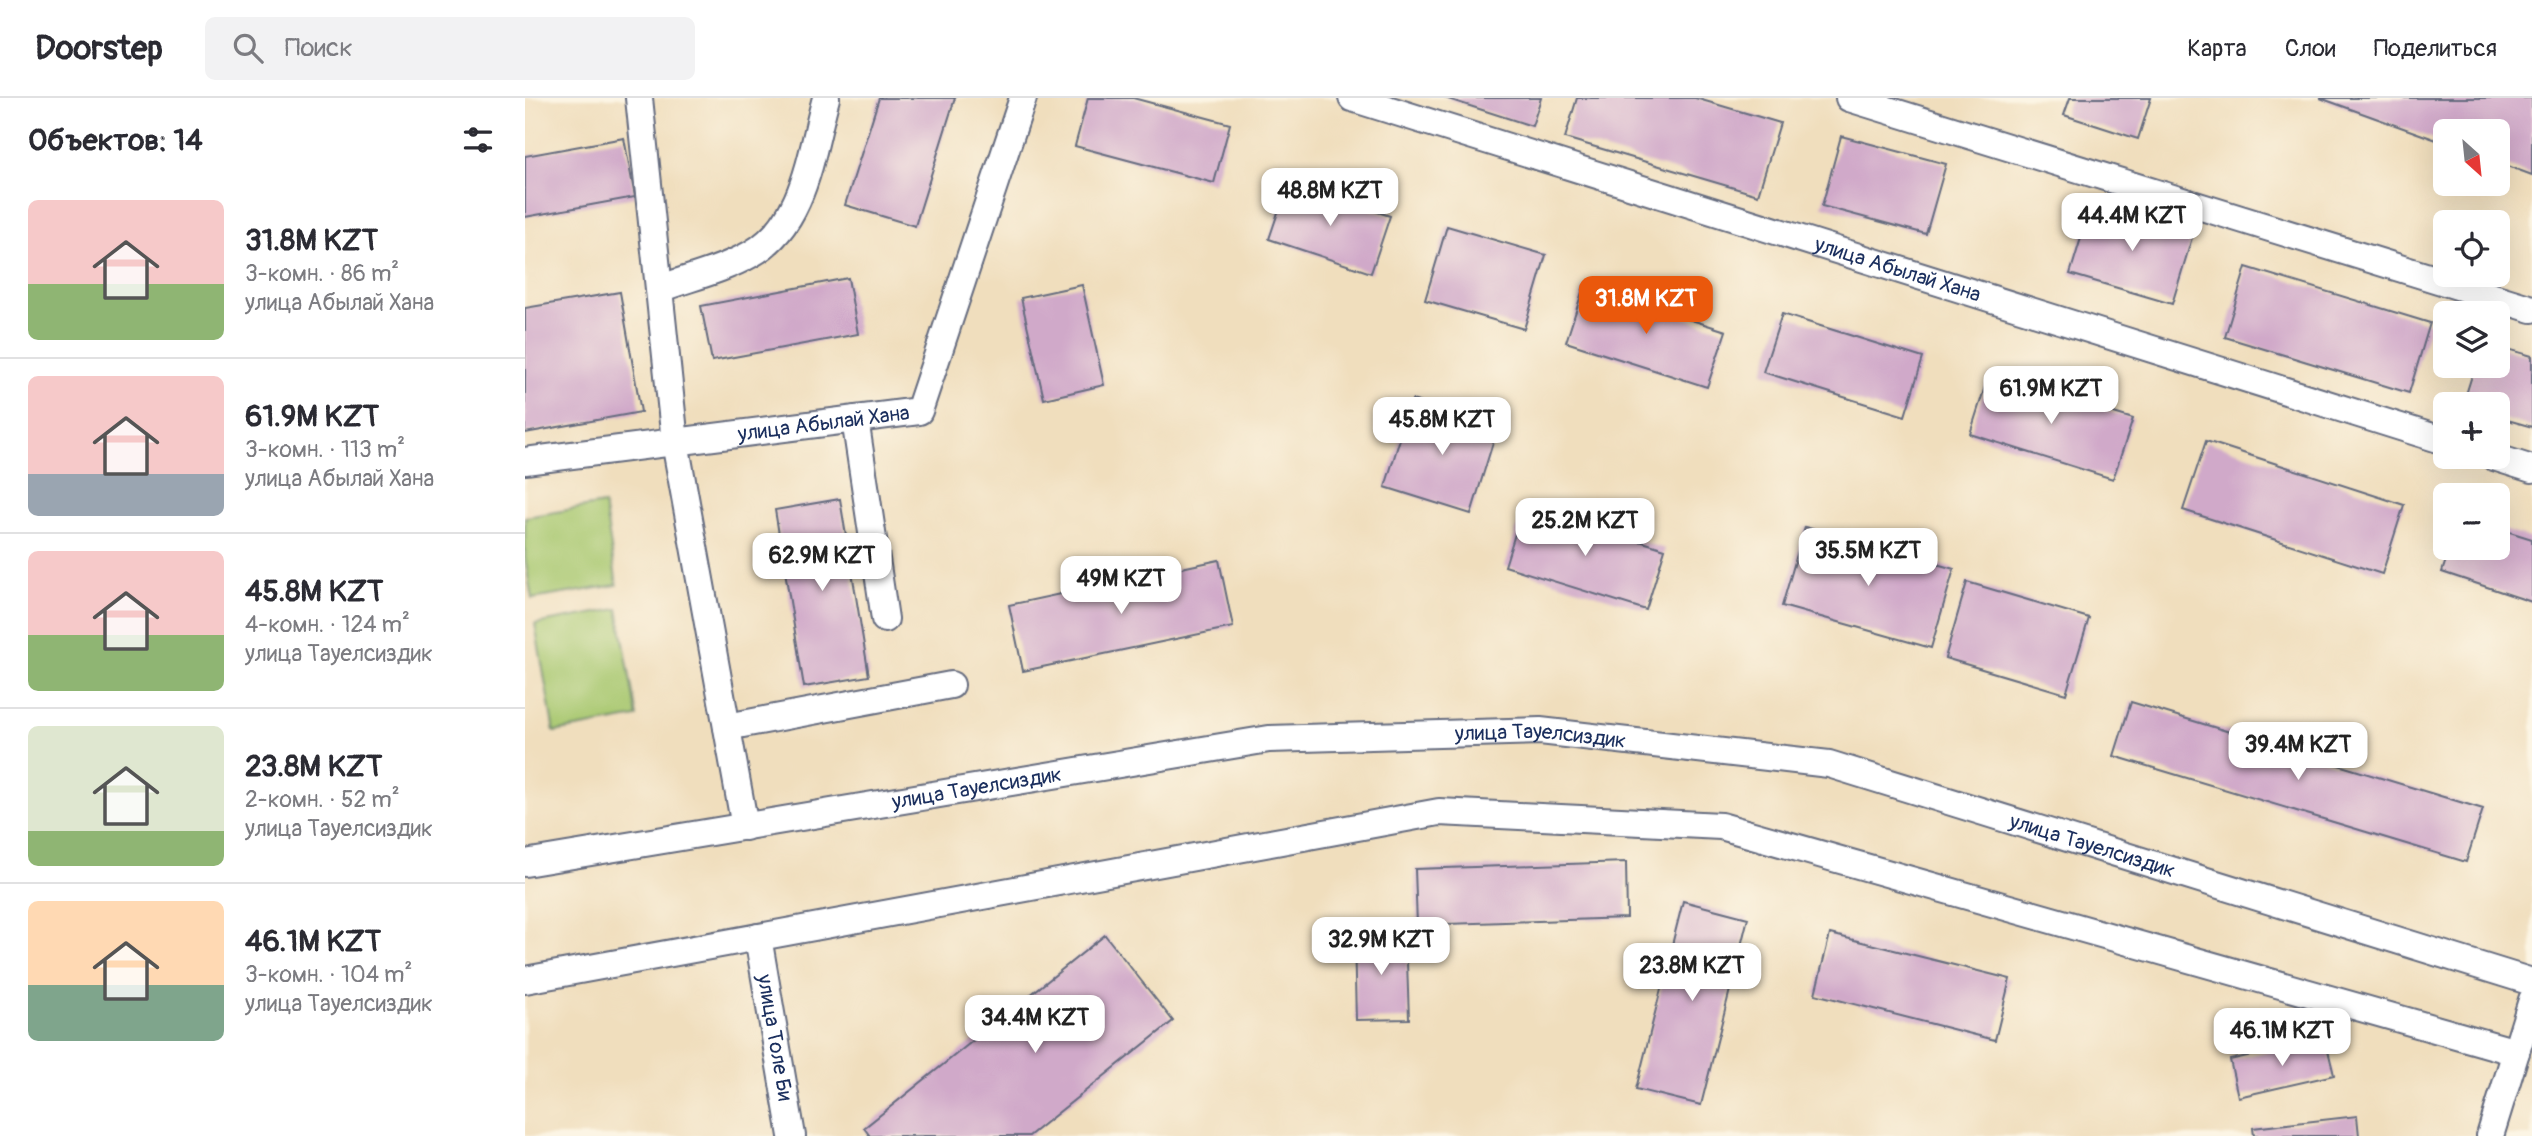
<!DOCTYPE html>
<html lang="ru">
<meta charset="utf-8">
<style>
body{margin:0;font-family:Pangolin,sans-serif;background:#f2f2f3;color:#2b2b33;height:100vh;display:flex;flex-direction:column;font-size:26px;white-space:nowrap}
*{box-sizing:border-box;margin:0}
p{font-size:23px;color:#7c7c81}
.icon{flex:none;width:38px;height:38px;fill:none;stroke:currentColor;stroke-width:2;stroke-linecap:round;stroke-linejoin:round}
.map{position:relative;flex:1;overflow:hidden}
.panel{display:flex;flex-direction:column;background:#fff;width:525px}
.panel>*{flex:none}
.needle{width:46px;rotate:153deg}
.fabs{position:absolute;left:1908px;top:21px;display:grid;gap:14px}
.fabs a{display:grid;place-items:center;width:77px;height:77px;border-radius:10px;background:#fff;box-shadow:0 7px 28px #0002;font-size:35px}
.price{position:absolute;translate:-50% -60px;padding:0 16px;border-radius:14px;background:#fff;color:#222;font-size:23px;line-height:46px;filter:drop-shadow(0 2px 4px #0008)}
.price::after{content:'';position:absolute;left:50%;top:42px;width:21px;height:16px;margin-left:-10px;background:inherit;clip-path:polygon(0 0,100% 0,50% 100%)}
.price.active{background:#ea580c;color:#fff}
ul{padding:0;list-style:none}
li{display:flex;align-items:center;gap:21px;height:175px;padding:0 28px}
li+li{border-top:2px solid #e1e1e2}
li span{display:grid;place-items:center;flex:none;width:196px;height:140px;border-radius:10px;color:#555}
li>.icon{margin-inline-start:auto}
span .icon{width:84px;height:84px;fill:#fffc;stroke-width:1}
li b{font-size:30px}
h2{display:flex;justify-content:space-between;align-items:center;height:84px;padding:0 28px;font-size:30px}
header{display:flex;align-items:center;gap:42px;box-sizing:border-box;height:98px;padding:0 35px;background:#fff;border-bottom:2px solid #e1e1e2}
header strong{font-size:33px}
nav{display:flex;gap:38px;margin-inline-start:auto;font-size:24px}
.search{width:490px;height:63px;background:#f2f2f3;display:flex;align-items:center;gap:18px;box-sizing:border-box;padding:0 24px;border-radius:10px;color:#7c7c81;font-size:26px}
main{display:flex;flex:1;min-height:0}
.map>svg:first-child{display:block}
.green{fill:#a8c870;stroke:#627c67;stroke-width:2}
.building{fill:#d0a9c9}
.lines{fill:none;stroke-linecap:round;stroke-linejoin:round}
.minor-casing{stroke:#666c7f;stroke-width:30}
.minor{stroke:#fff;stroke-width:26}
.labels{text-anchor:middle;stroke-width:6;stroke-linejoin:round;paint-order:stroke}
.street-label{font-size:21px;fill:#1b2f5e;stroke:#fcf5e5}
</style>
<header>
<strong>Doorstep</strong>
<div class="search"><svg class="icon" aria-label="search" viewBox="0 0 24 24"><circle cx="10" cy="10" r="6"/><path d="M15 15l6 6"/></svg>Поиск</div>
<nav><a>Карта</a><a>Слои</a><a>Поделиться</a></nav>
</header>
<main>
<section class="panel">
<h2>Объектов: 14<svg class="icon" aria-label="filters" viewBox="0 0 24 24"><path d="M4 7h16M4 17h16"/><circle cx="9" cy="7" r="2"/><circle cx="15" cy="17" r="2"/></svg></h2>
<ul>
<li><span style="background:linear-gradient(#f6c9c9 60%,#8fb573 0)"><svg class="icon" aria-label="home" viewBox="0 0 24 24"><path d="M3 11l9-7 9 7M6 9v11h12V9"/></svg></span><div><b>31.8M KZT</b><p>3-комн. · 86 m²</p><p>улица Абылай Хана</p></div></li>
<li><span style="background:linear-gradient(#f6c9c9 70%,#9aa5b1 0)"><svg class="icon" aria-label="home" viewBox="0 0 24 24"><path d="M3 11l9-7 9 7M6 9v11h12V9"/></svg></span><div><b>61.9M KZT</b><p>3-комн. · 113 m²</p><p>улица Абылай Хана</p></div></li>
<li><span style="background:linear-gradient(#f6c9c9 60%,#8fb573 0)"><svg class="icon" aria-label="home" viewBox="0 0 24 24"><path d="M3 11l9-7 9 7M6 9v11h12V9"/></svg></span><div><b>45.8M KZT</b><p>4-комн. · 124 m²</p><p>улица Тауелсиздик</p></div></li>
<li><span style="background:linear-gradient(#dfe7d0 75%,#8fb573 0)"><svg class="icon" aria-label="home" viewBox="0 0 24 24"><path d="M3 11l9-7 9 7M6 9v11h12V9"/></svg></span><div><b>23.8M KZT</b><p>2-комн. · 52 m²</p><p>улица Тауелсиздик</p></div></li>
<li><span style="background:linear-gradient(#ffd9b3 60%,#7fa58c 0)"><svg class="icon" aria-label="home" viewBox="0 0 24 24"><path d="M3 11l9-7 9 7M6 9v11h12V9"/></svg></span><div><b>46.1M KZT</b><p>3-комн. · 104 m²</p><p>улица Тауелсиздик</p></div></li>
</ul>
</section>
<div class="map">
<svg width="2007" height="1038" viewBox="0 0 2007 1038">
<rect width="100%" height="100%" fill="#fcf5e5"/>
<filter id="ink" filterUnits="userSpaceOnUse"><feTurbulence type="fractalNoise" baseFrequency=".0143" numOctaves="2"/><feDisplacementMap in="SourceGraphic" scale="14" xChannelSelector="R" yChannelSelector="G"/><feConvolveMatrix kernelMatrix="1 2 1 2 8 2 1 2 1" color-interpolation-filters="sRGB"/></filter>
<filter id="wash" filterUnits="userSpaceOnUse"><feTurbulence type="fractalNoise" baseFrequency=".00686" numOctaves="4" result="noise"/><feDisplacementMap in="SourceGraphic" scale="28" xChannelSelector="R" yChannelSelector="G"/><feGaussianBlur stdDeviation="1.57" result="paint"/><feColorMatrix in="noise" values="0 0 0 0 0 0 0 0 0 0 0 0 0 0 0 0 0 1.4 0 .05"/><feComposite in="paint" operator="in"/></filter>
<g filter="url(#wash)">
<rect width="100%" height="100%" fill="#f0debd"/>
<path class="green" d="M79 406 92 487 7 501 0 460V419Z
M93 511 112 619 29 634 10 526Z"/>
<g id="blocks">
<path class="building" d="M354 0H430L390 128 320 107Z
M563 0H608L705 26 689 85 550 48Z
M920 0H1016L1007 28Z
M1052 0H1170L1255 25 1233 97 1040 40Z
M1545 0H1626L1613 41 1539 17Z
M1795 0H2007V77L1972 64V33H1920V45Z
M1316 38 1421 66 1401 136 1297 108Z
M99 40 110 99 0 119V58Z
M763 85 865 118 846 175 744 141Z
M1567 104 1669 133 1647 206 1545 176Z
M922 128 1021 157 999 231 900 202Z
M1721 169 1905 225 1884 295 1700 239Z
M323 180 333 236 187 263 176 208Z
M557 187 579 287 519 301 496 200Z
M1059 188 1201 233 1182 289 1041 244Z
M95 194 116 314 0 335V210Z
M1257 216 1398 260 1380 318 1238 274Z
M1972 248 2007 258V329L1972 319V306H1938L1950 268H1972Z
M1464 276 1608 321 1588 381 1445 336Z
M887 302 973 328 946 416 860 389Z
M1681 343 1879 407 1857 476 1658 412Z
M315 401 344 578 279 589 250 412Z
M999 407 1140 451 1121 512 980 468Z
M1280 429 1429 471 1406 550 1257 508Z
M1972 430 2007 441V504L1917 474 1925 450H1972Z
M694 462 708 529 498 573 484 507Z
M1442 484 1564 520 1541 596 1420 560Z
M1606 604 1958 711 1941 764 1589 658Z
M1101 764 1102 820 892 827 890 771Z
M1158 803 1223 820 1176 1007 1111 991Z
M881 836 884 921 831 922 829 838Z
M1305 836 1485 881 1470 942 1290 896Z
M580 837 648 923 504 1038H345L339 1030Z
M1800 940 1809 977 1713 999 1705 962Z
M1832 1018 1834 1038H1729L1728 1030Z"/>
</g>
</g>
<g filter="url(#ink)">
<use href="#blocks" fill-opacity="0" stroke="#666c7f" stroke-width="2"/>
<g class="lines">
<g class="minor-casing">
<g id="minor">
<path d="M114 0 150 344 220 729"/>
<path id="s1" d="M827 0 1920 343"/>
<path d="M1324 0 2007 211"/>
<path d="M134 191C163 180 198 172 226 156 280 126 286 54 301 0"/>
<path d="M330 321 360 521"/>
<path d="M1969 359 2007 371"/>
<path id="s2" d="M0 363 394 313 498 0"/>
<path d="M202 629 426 587"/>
<path id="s3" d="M0 765 744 641 1015 633 1304 666 2007 884"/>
<path id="s4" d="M233 839 267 1038"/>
<path d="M0 882 914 714 1196 728 1991 954"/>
<path d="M1965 1038 2007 902"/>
</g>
</g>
<use href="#minor" class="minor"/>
</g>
</g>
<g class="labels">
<g class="street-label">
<text dy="7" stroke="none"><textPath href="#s1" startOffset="572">улица Абылай Хана</textPath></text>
<text dy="7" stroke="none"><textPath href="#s2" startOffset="301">улица Абылай Хана</textPath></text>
<text dy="7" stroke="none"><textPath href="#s3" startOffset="1026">улица Тауелсиздик</textPath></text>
<text dy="7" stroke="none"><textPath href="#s3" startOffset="458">улица Тауелсиздик</textPath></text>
<text dy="7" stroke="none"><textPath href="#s3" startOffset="1592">улица Тауелсиздик</textPath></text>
<text dy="7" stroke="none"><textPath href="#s4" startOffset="102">улица Толе Би</textPath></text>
</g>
</g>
</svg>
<div class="fabs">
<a><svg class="needle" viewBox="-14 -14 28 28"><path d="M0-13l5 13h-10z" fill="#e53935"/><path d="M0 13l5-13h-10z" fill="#7c7c81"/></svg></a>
<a><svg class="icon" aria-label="locate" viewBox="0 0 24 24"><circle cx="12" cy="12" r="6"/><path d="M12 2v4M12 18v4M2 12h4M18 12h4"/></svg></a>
<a><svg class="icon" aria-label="layers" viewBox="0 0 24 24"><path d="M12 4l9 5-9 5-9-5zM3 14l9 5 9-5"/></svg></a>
<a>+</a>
<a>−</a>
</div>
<b class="price" style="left:805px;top:130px">48.8M KZT</b>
<b class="price" style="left:1607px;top:155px">44.4M KZT</b>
<b class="price active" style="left:1121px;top:238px">31.8M KZT</b>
<b class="price" style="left:1526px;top:328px">61.9M KZT</b>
<b class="price" style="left:917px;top:359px">45.8M KZT</b>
<b class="price" style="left:1060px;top:460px">25.2M KZT</b>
<b class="price" style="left:1343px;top:490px">35.5M KZT</b>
<b class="price" style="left:297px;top:495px">62.9M KZT</b>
<b class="price" style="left:596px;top:518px">49M KZT</b>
<b class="price" style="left:1773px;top:684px">39.4M KZT</b>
<b class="price" style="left:856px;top:879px">32.9M KZT</b>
<b class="price" style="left:1167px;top:905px">23.8M KZT</b>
<b class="price" style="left:510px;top:957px">34.4M KZT</b>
<b class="price" style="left:1757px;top:970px">46.1M KZT</b>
</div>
</main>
